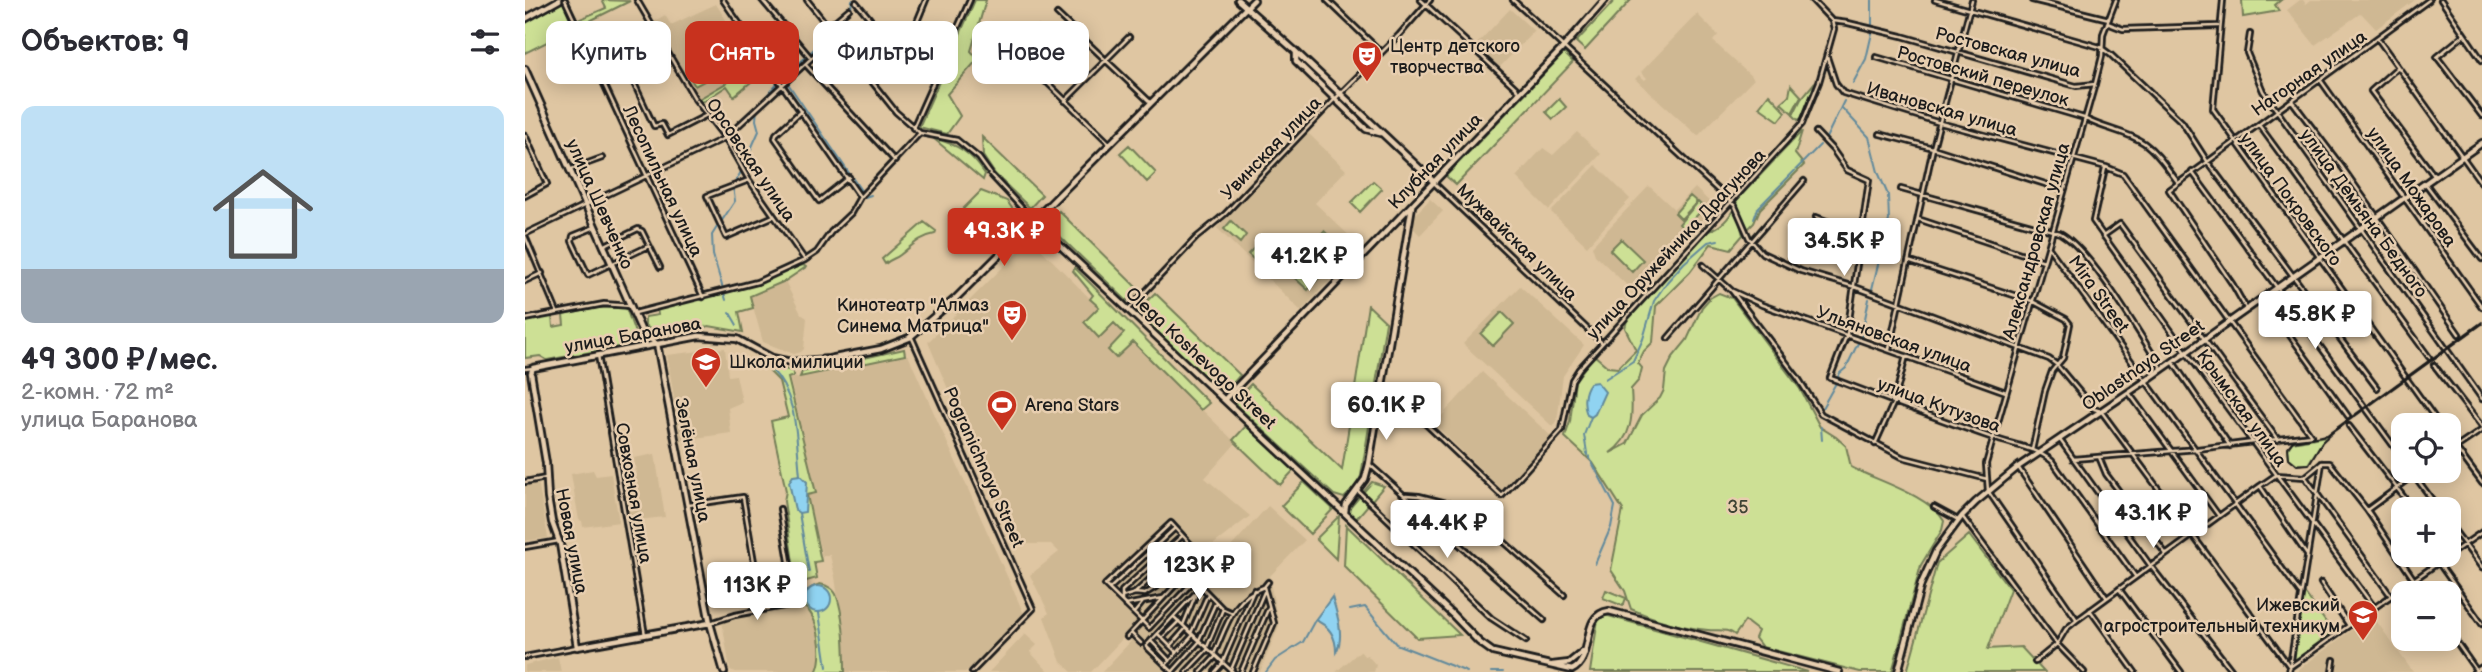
<!DOCTYPE html>
<html lang="ru">
<meta charset="utf-8">
<style>
body{margin:0;font-family:"Balsamiq Sans",sans-serif;background:#f7f7f7;color:#2b2b33;height:100vh;display:flex;flex-direction:column;font-size:26px;white-space:nowrap}
*{box-sizing:border-box;margin:0}
p{font-size:23px;color:#7c7c81}
.icon{flex:none;width:38px;height:38px;fill:none;stroke:currentColor;stroke-width:2;stroke-linecap:round;stroke-linejoin:round}
.map{position:relative;flex:1;overflow:hidden}
.sheet{display:flex;flex-direction:column;background:#fff;width:525px}
.sheet>*{flex:none}
.guide{position:absolute;left:21px;top:21px;width:665px;height:63px;display:flex;gap:14px}
.tools{position:absolute;left:1866px;top:413px;display:grid;gap:14px}
.tools a{display:grid;place-items:center;width:70px;height:70px;border-radius:14px;background:#fff;box-shadow:0 4px 18px #0003;font-size:35px}
.price{position:absolute;translate:-50% -60px;padding:0 16px;border-radius:7px;background:#fff;color:#222;font-size:23px;line-height:46px;filter:drop-shadow(0 2px 4px #0008)}
.price::after{content:'';position:absolute;left:50%;top:42px;width:21px;height:16px;margin-left:-10px;background:inherit;clip-path:polygon(0 0,100% 0,50% 100%)}
.price.selected{background:#c8321e;color:#fff}
ul{padding:0;list-style:none}
li{display:grid;align-content:center;gap:14px;height:371px;padding:0 21px}
li+li{border-top:2px solid #e1e1e2}
li span{display:grid;place-items:center;height:217px;border-radius:14px;color:#555}
li>.icon{margin-inline-start:auto}
span .icon{width:126px;height:126px;fill:#fffc;stroke-width:1}
li b{font-size:30px}
h2{display:flex;justify-content:space-between;align-items:center;height:84px;padding:0 21px;font-size:30px}
.tag{padding:0 24px;border-radius:14px;background:#fff;box-shadow:0 4px 18px #0003;font-size:24px;line-height:63px}
.tag.selected{background:#c8321e;color:#fff}
main{display:flex;flex:1;min-height:0}
.map>svg:first-child{display:block}
.built{fill:#cfb893}
.green{fill:#cde095;stroke:#747e58;stroke-width:2}
.water{fill:#90d3f1;stroke:#628a9c;stroke-width:2}
.lines{fill:none;stroke-linecap:round;stroke-linejoin:round}
.stream{stroke:#628a9c;stroke-width:2}
.street-casing{stroke:#1c1c1c;stroke-width:8}
.secondary-casing{stroke:#1c1c1c;stroke-width:10}
.street{stroke:#e7ceaf;stroke-width:2.5}
.secondary{stroke:#e7ceaf;stroke-width:4.5}
.tram{stroke:#1c1c1c;stroke-width:2}
.labels{text-anchor:middle;stroke-width:5;stroke-linejoin:round;paint-order:stroke}
.poi-label{font-size:18px;fill:#1c1c1c;stroke:#e7ceaf;text-anchor:start}
.street-label{font-size:18px;fill:#1c1c1c;stroke:#e7ceaf}
.park-label{font-size:18px;fill:#3f4334;stroke:#e7ceaf}
</style>
<main>
<section class="sheet">
<h2>Объектов: 9<svg class="icon" aria-label="filters" viewBox="0 0 24 24"><path d="M4 7h16M4 17h16"/><circle cx="9" cy="7" r="2"/><circle cx="15" cy="17" r="2"/></svg></h2>
<ul>
<li><span style="background:linear-gradient(#bfe0f5 75%,#9aa5b1 0)"><svg class="icon" aria-label="home" viewBox="0 0 24 24"><path d="M3 11l9-7 9 7M6 9v11h12V9"/></svg></span><div><b>49 300 ₽/мес.</b><p>2-комн. · 72 m²</p><p>улица Баранова</p></div></li>
</ul>
</section>
<div class="map">
<svg width="1957" height="672" viewBox="0 0 1957 672">
<rect width="100%" height="100%" fill="#dfc6a2"/>
<filter id="ink" filterUnits="userSpaceOnUse"><feTurbulence type="fractalNoise" baseFrequency=".0143" numOctaves="2"/><feDisplacementMap in="SourceGraphic" scale="14" xChannelSelector="R" yChannelSelector="G"/><feConvolveMatrix kernelMatrix="1 2 1 2 8 2 1 2 1" color-interpolation-filters="sRGB"/></filter>
<g filter="url(#ink)">
<path class="built" d="M1775 0H1778L1781 4 1786 0H1890L1851 29 1836 13 1790 45 1762 10Z
M191 4 208 31 198 37 227 82 209 96 202 87 177 103 128 22 140 15 146 25Z
M985 9 1009 31 974 68 950 46Z
M1172 14 1193 35 1188 41 1229 79 1173 136 1110 79 1114 75 1120 80 1122 78 1116 72Z
M1052 132 1076 154 1024 210 991 177 1018 148 1028 155Z
M783 133 821 170 790 203 836 247 776 311 692 228Z
M1071 165 1105 199 1062 246 1026 212Z
M1124 186 1149 209 1170 188 1190 207 1109 292 1070 255 1067 246Z
M905 199 918 211 895 235 889 229V216Z
M506 239 599 333 583 351 591 358 607 341 711 443 680 478 725 516 689 544H676L675 548H705L743 506 780 540 744 577 754 626 735 672H577L606 641 600 636 566 672H547L536 662 519 617 524 613 505 575 534 552 526 544H489L403 342Z
M260 281 276 314 282 318 279 349 276 352 269 354 238 342 225 296Z
M995 286 1059 345 1038 376 1032 421 1028 427 938 344Z
M200 348 203 376 211 375 217 402 203 408 206 433 156 440 142 355Z
M383 355 499 614 451 665 440 672H320V648L310 577 305 555 297 556 282 495 291 492 265 379Z
M957 372 1028 438 977 490 909 424Z
M130 454 140 517 103 521 96 479 112 476 109 458Z
M68 470 71 476 86 474 94 522 58 527 57 521 54 520 46 474Z
M13 481 23 538 0 541V483Z
M279 607 284 610 292 626 296 666 291 672H211L205 670 197 621 228 613Z
M1847 615 1888 672H1773L1774 669Z
M500 634 512 645 505 652 524 672H464Z
M835 651 839 656 842 655 851 665 849 672H811Z
M33 657 36 672H0V665Z"/>
<path class="green" d="M42 0 53 20 81 8 77 0 105 1 0 53V23Z
M450 0H461L446 51 453 59 422 94 435 116 422 134 394 127Z
M1090 0H1106L1060 50 1051 42Z
M1717 0H1756L1750 5 1754 11 1718 17Z
M1039 53 1048 62 931 185 921 176Z
M178 67 185 78 170 86 164 76Z
M220 72 226 82 209 96 202 86 176 103 174 99Z
M1290 82 1285 101 1277 118 1273 120 1268 115 1276 99Z
M1266 85 1276 96 1267 113 1256 103 1264 96Z
M1244 94 1261 112 1254 121 1234 107Z
M1034 99 1041 107 1028 119 1021 112Z
M1277 131 1270 154 1279 165 1235 209 1229 223 1222 230 1211 201Z
M457 137 517 195 505 208 470 174 458 156Z
M408 138C433 145 446 152 460 174L458 180Z
M604 145 631 173 622 182 595 153Z
M848 181 857 189 835 212 826 203Z
M456 191 482 201 489 211 486 221 468 240 438 209Z
M1165 196 1172 202 1156 219 1150 213Z
M1173 202 1179 208 1159 229 1154 224Z
M1208 210 1214 220 1218 235 1206 249 1186 244 1165 272 1131 306 1128 342 1119 351 1113 363 1117 368 1114 380 1106 389C1108 416 1108 437 1085 453L1102 444 1117 415 1135 398 1139 390 1141 371 1148 357 1162 340 1177 307 1185 298 1194 293 1207 298 1275 389 1295 427 1311 437 1321 446 1326 467C1352 481 1404 495 1419 521L1417 530 1396 565 1367 672H1335L1237 647 1230 638 1233 631 1220 621 1210 635C1203 628 1193 631 1183 630 1158 628 1129 619 1106 609L1100 591 1086 570 1098 510 1068 463 1040 437 1045 422 1050 381 1069 355 1083 367 1093 368 1111 350 1100 328 1103 316 1179 233C1193 228 1201 223 1208 210Z
M534 211 613 289 602 301 521 223Z
M706 221 721 235 715 243 699 229Z
M399 222 411 231 410 234C394 237 388 245 375 255 370 259 365 259 360 264L357 259Z
M799 231 819 250 783 290 762 271Z
M1096 239 1118 260 1107 272 1085 250Z
M733 244 752 262 742 272 723 254Z
M278 265 281 267 260 281 225 296 228 308 214 312 218 332 184 326 132 336 120 325V317L133 315 132 309 209 289Z
M550 268 684 403 676 410 608 342 591 358 583 350 599 333 589 323 574 338 559 322 574 307 565 299 568 295 548 271Z
M630 293 715 375C707 384 703 391 691 388L611 312Z
M843 305 861 322 836 476 831 487 819 498 809 495 711 405 710 400 726 384 817 470Z
M72 308H101L110 333 107 341 100 346 22 360 15 356 0 358V322L27 316 28 327 39 325 38 315Z
M977 312 989 324 968 346 956 334Z
M379 349 380 355 275 377 277 372Z
M247 366 267 371 269 376 263 378 291 493 282 495 296 561 289 562 292 578 281 581 274 592 272 590 259 501 261 491 246 421 263 417 254 381 245 372Z
M722 425 769 470 755 485 708 440Z
M1801 436 1783 464H1772L1764 458 1763 449 1767 442Z
M779 482 808 509 785 534 756 506Z
M847 482 859 486 831 519 823 512 824 509Z
M814 516 811 559 791 539Z
M821 525 935 635 892 638 819 566Z
M1444 535 1485 589 1463 649 1496 647 1519 672H1382L1412 563Z
M295 584C303 585 310 590 312 597 319 616 320 652 320 672H291C300 659 294 615 279 607 276 594 283 588 295 584Z
M1081 590 1101 598 1098 606 1078 598Z
M1779 592 1808 632 1769 661Z
M1080 615 1283 672H1065L1073 619Z"/>
<path class="water" d="M1072 382 1080 392 1070 414 1066 417 1062 415C1058 405 1058 392 1065 383Z
M275 475 282 482 280 512 274 513 270 510 264 482 268 476Z
M280 599a13 13 0 1 1 26 0a13 13 0 1 1-26 0Z
M807 597C812 613 820 638 811 652 811 637 805 626 790 620Z"/>
<g class="lines">
<path class="stream" d="M1347 0V25
M326 8 327 0
M307 29 306 27 311 22
M285 53 305 33
M179 55 200 42
M260 81 258 78 282 56
M1328 83 1341 59 1347 33
M264 85 337 192
M235 104 253 82
M1316 107 1344 137 1353 172 1363 195 1364 220 1347 289
M1301 138 1319 101
M218 167 234 131 231 120 232 109
M340 197 346 195
M1229 219 1233 208 1295 145
M196 222 210 201 208 186 217 170
M194 224 187 235 188 255 198 289
M199 293 201 300
M205 313 212 325
M1336 338 1344 299
M246 369C273 395 271 439 275 475
M1080 379 1108 361 1118 339 1129 301 1142 282 1159 263 1183 242 1193 240
M1312 379 1315 373 1321 368 1334 341
M1297 408 1311 383
M1066 417 1059 435 1062 453 1090 506 1086 527 1070 564
M1296 427 1297 440
M274 513 284 572
M825 610 840 607 871 644 942 672
M294 613 302 667
M741 672 750 660 778 642 790 620
M966 672H978"/>
<g class="street-casing">
<path id="street" d="M40 0 178 297
M112 0 170 99 200 138 224 180 280 260
M198 0 335 197
M237 0 286 58
M282 0 371 112 395 133 432 140 454 158 467 176 509 221
M802 0 856 52
M896 0 991 88 994 94
M988 0 1210 206 1224 238 1237 253 1276 271 1330 287 1524 359 1532 365 1569 409 1576 411 1765 667
M1410 0 1575 47 1586 55 1657 122 1682 161 1852 388
M1507 0 1584 19
M1698 0 1688 109 1915 425
M1916 0 1957 60
M331 2 368 46
M532 14 626 103
M1307 21 1323 23 1377 36 1551 86 1570 84
M1582 23 1598 29 1693 26
M303 27 324 9
M513 30 543 59 521 82
M1725 34 1722 53 1738 91 1957 399
M1939 35 1912 57 1957 116
M130 36 125 53 101 66 129 126 137 124 143 135 182 115
M1853 39 1957 184
M493 54 585 144
M1302 57 1311 84 1318 93 1415 123 1581 167 1598 174 1786 435 1672 449 1548 459
M1351 57 1559 118C1578 129 1601 131 1619 143 1633 153 1642 168 1652 181
M280 64 370 161
M1873 67 1846 91 1910 177
M336 71 389 29 401 0
M1796 81 1957 307
M540 101 604 37
M1767 101 1817 167 1934 334
M276 111 251 134 250 138 294 201 324 177
M1734 125 1904 357
M388 128 445 0
M1291 132 1308 150 1322 170 1344 180 1322 334 1305 378C1359 398 1413 419 1468 438 1488 445 1512 448 1527 461L1610 576
M1355 134 1408 148 1539 190
M0 135 22 184 0 196
M1580 168 1568 221 1662 353 1849 607
M44 170 77 158
M1667 172 1878 459
M224 180 182 196 201 237 249 216
M909 183 1076 342
M1900 183 1957 259
M1376 189 1535 233C1567 251 1615 335 1637 369
M1291 217 1304 222 1315 232 1337 239
M1393 219 1519 261
M70 227 48 236 47 241 63 275 124 246
M0 234 200 138 293 52
M0 236 32 312
M1578 236 1595 224 1753 440
M78 246 113 229 117 231 135 267
M1524 248 1775 593
M1383 261 1507 301 1541 319 1545 324 1538 358 1527 371 1520 391 1507 450
M1178 265 1207 291 1237 305 1481 392
M0 281 17 273
M1207 291 1273 378 1296 414 1377 457 1462 479
M1738 298 1823 416
M603 310 671 238 700 214 810 99 874 35 905 0
M1722 310 1708 285 1644 190 1904 0
M110 313 232 282 280 260 292 252 306 232 326 213 335 197 395 133
M0 319 79 304 106 306
M386 336 508 609 447 672
M1143 338 1279 181
M1364 349 1408 148 1447 0
M73 355 120 635
M1648 362 1705 446
M1909 365 1957 427
M0 369 8 368
M856 393 869 394 977 496 1037 430 1047 380 1054 369 1277 124 1294 82 1309 29 1307 21 1287 0
M1604 393 1694 516
M1824 426 1888 509
M1923 437 1957 483
M1535 440 1625 565 1708 672
M1350 444 1369 402 1381 356
M1923 453 1957 430
M1574 457 1581 474 1641 554
M1797 463H1805L1842 510 1898 593
M844 464 1019 620
M1493 467 1581 597
M1886 471 1914 509
M1780 477 1866 596
M0 482 21 478
M1735 486 1782 555
M833 491 966 618 1001 641
M881 495 894 496 941 508 1039 595
M164 505 218 497 237 609
M1409 507 1433 520
M1842 510 1895 471
M1437 516 1532 644 1559 672
M1923 522 1957 568
M0 547 34 541
M1913 562 1957 624
M659 569 698 609 707 613
M1796 583 1823 624
M665 585 624 628 580 585 646 523 668 547
M584 589 650 528
M1594 589 1656 672
M610 593 620 594 637 583
M597 597 610 593 664 543
M597 601V591L657 536
M600 605 638 598
M1565 610 1610 672
M609 613 618 602
M649 617 708 672
M1552 620 1463 491 1461 464 1570 84 1577 56 1578 34 1591 0
M185 623 210 615 275 603 269 590 255 509
M658 625 670 596
M1923 630 1951 670
M606 633 616 643
M666 633 683 594
M633 634 652 653
M602 637 658 577
M637 638 654 621
M674 640 691 602
M626 641 645 661
M645 646 661 628
M682 647 698 609
M689 654C701 627 708 597 739 587
M0 657 52 647
M1510 662 1532 644 1541 629 1552 620 1735 486 1751 475 1780 477 1797 463
M641 665 668 635
M1765 667 1957 532
M648 671 675 641
M648 672 622 647V645L676 587
M661 672 683 649
M676 672 690 657
M690 672 697 664 729 590
M705 672 739 592
M716 672 744 607
M728 672 749 623 739 587 743 582
M1764 672 1797 463
M1807 672 1809 660
M1949 672 1957 667"/>
</g>
<g class="secondary-casing">
<path id="secondary" d="M713 0 769 50 909 182
M0 19 34 0
M771 53V61L841 129 855 133
M0 69 118 334 132 344
M509 221 928 615 954 642 968 652 1047 670C1071 658 1054 615 1084 611L1314 672
M132 344 185 623 199 672
M700 399 1035 51 1080 0
M820 512 821 505 840 479 844 464 887 206
M185 623 52 647 35 544 27 522 23 498 21 463 6 373 8 368 174 336 212 339 247 358 266 362 304 359 356 349 384 338 431 298 729 0
M1027 665 1044 663 1059 651
M1373 672 1396 584 1411 551 1437 516 1451 502 1493 467 1622 380 1957 143"/>
</g>
<use href="#street" class="street"/>
<use href="#secondary" class="secondary"/>
<path class="tram" d="M1957 322 1802 435 1768 441 1763 447 1764 458 1772 465 1784 464 1797 442 1808 432 1957 324"/>
</g>
</g>
<defs>
<g id="theatre-pin" transform="scale(1.575)"><path d="M0 17L-7.5 6A9.5 9.5 0 1 1 7.5 6Z" fill="#c8321e" stroke="#e7ceaf"/><path d="M-5-5.5Q0-4 5-5.5V0Q5 5 0 6Q-5 5-5 0ZM-3.3-2.5H-1v1.5H-3.3ZM1-2.5H3.3v1.5H1ZM-2.8 1Q0 5.5 2.8 1Z" fill="#fff"/></g>
<g id="university-pin" transform="scale(1.575)"><path d="M0 17L-7.5 6A9.5 9.5 0 1 1 7.5 6Z" fill="#c8321e" stroke="#e7ceaf"/><path d="M0-5L7-2L0 1L-7-2ZM-4 1L0 2.5L4 1V4Q0 6-4 4Z" fill="#fff"/></g>
<g id="stadium-pin" transform="scale(1.575)"><path d="M0 17L-7.5 6A9.5 9.5 0 1 1 7.5 6Z" fill="#c8321e" stroke="#e7ceaf"/><path d="M0-5a6.5 5 0 1 0 0 10a6.5 5 0 1 0 0-10ZM-3.5-1.8h7v3.6h-7Z" fill="#fff"/></g>
</defs>
<g fill-rule="evenodd">
<use href="#theatre-pin" x="842" y="56"/>
<use href="#theatre-pin" x="487" y="315"/>
<use href="#university-pin" x="181" y="362"/>
<use href="#stadium-pin" x="477" y="405"/>
<use href="#university-pin" x="1838" y="615"/>
</g>
<g class="labels">
<g class="poi-label">
<text x="865" y="52">Центр детского<tspan x="865" dy="21">творчества</tspan></text>
<text x="464" y="311" text-anchor="end">Кинотеатр "Алмаз<tspan x="464" dy="21">Синема Матрица"</tspan></text>
<text x="204" y="368">Школа милиции</text>
<text x="500" y="411">Arena Stars</text>
<text x="1815" y="611" text-anchor="end">Ижевский<tspan x="1815" dy="21">агростроительный техникум</tspan></text>
</g>
<g class="street-label">
<text transform="translate(1483 52) rotate(15)" y="6">Ростовская улица</text>
<text transform="translate(1784 73) rotate(-35)" y="6">Нагорная улица</text>
<text transform="translate(1458 76) rotate(16)" y="6">Ростовский переулок</text>
<text transform="translate(1417 109) rotate(16)" y="6">Ивановская улица</text>
<text transform="translate(746 148) rotate(-46)" y="6">Увинская улица</text>
<text transform="translate(226 160) rotate(56)" y="6">Орсовская улица</text>
<text transform="translate(910 161) rotate(-46)" y="6">Клубная улица</text>
<text transform="translate(138 181) rotate(65)" y="6">Лесопильная улица</text>
<text transform="translate(1887 187) rotate(55)" y="6">улица Можарова</text>
<text transform="translate(1766 199) rotate(54)" y="6">улица Покровского</text>
<text transform="translate(75 204) rotate(66)" y="6">улица Шевченко</text>
<text transform="translate(1839 213) rotate(54)" y="6">улица Демьяна Бедного</text>
<text transform="translate(1511 241) rotate(-74)" y="6">Александровская улица</text>
<text transform="translate(992 242) rotate(44)" y="6">Мужвайская улица</text>
<text transform="translate(1151 244) rotate(-47)" y="6">улица Оружейника Драгунова</text>
<text transform="translate(1574 294) rotate(54)" y="6">Mira Street</text>
<text transform="translate(108 335) rotate(-10)" y="6">улица Баранова</text>
<text transform="translate(1369 339) rotate(20)" y="6">Ульяновская улица</text>
<text transform="translate(676 358) rotate(43)" y="6">Olega Koshevogo Street</text>
<text transform="translate(1618 365) rotate(-35)" y="6">Oblastnaya Street</text>
<text transform="translate(1414 405) rotate(20)" y="6">улица Кутузова</text>
<text transform="translate(1717 408) rotate(54)" y="6">Крымская улица</text>
<text transform="translate(168 460) rotate(79)" y="6">Зелёная улица</text>
<text transform="translate(459 467) rotate(66)" y="6">Pogranichnaya Street</text>
<text transform="translate(109 493) rotate(80)" y="6">Совхозная улица</text>
<text transform="translate(47 541) rotate(79)" y="6">Новая улица</text>
</g>
<g class="park-label">
<text x="1213" y="513">35</text>
</g>
</g>
</svg>
<div class="tools">
<a><svg class="icon" aria-label="locate" viewBox="0 0 24 24"><circle cx="12" cy="12" r="6"/><path d="M12 2v4M12 18v4M2 12h4M18 12h4"/></svg></a>
<a>+</a>
<a>−</a>
</div>
<b class="price selected" style="left:479px;top:268px">49.3K ₽</b>
<b class="price" style="left:1319px;top:278px">34.5K ₽</b>
<b class="price" style="left:784px;top:293px">41.2K ₽</b>
<b class="price" style="left:1790px;top:351px">45.8K ₽</b>
<b class="price" style="left:861px;top:442px">60.1K ₽</b>
<b class="price" style="left:1628px;top:550px">43.1K ₽</b>
<b class="price" style="left:922px;top:560px">44.4K ₽</b>
<b class="price" style="left:674px;top:602px">123K ₽</b>
<b class="price" style="left:232px;top:622px">113K ₽</b>
<div class="guide">
<a class="tag">Купить</a>
<a class="tag selected">Снять</a>
<a class="tag">Фильтры</a>
<a class="tag">Новое</a>
</div>
</div>
</main>
